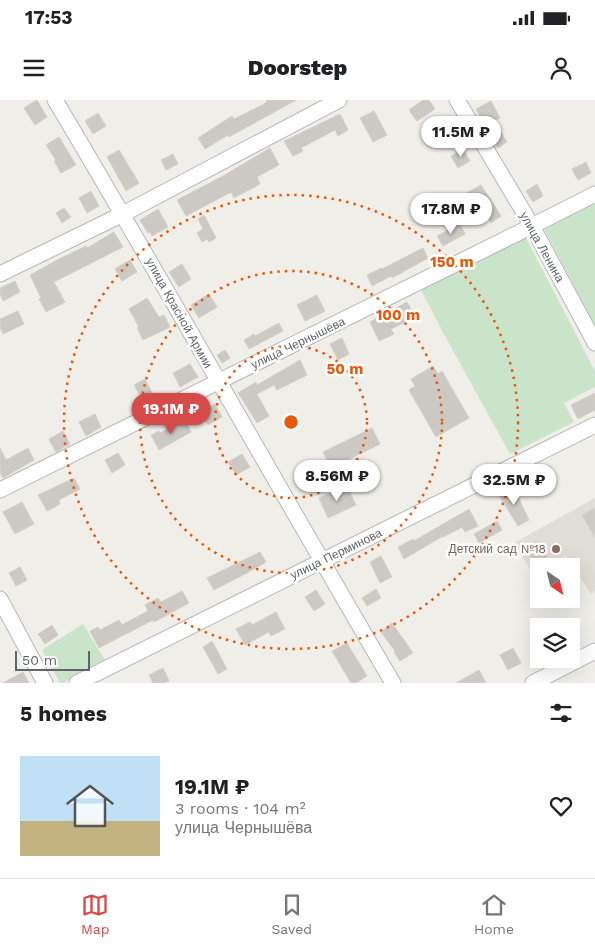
<!DOCTYPE html>
<meta charset="utf-8">
<style>
body{margin:0;font-family:"Work Sans",sans-serif;background:#f6f6f6;color:#202124;height:100vh;display:flex;flex-direction:column;font-size:19px;white-space:nowrap}
*{box-sizing:border-box;margin:0}
p{font-size:16px;color:#757577}
.icon{flex:none;width:28px;height:28px;fill:none;stroke:currentColor;stroke-width:2;stroke-linecap:round;stroke-linejoin:round}
.map{position:relative;height:583px;overflow:hidden}
.side{display:flex;flex-direction:column;background:#fff;flex:1}
.side>*{flex:none}
.needle{width:32px;rotate:145deg}
.buttons{position:absolute;left:530px;top:458px;display:grid;gap:10px}
.buttons a{display:grid;place-items:center;width:50px;height:50px;border-radius:0px;background:#fff;box-shadow:0 5px 20px #0002;font-size:25px}
.scale{position:absolute;left:15px;bottom:12px;width:75px;box-sizing:border-box;padding-left:5px;border:2px solid #606467;border-top:0;font-size:14px;line-height:18px;white-space:nowrap;color:#606467;-webkit-text-stroke:4px #fff;paint-order:stroke}
.price{position:absolute;translate:-50% -42px;padding:0 11px;border-radius:18px;background:#fff;color:#222;font-size:16px;line-height:32px;filter:drop-shadow(0 1px 2px #0008)}
.price::after{content:'';position:absolute;left:50%;top:30px;width:15px;height:11px;margin-left:-8px;background:inherit;clip-path:polygon(0 0,100% 0,50% 100%)}
.price.current{background:#d64b49;color:#fff}
ul{padding:0;list-style:none}
li{display:flex;align-items:center;gap:15px;height:125px;padding:0 20px}
li span{display:grid;place-items:center;flex:none;width:140px;height:100px;border-radius:0px;color:#555}
li>.icon{margin-inline-start:auto}
span .icon{width:60px;height:60px;fill:#fffc;stroke-width:1}
li b{font-size:21px}
h2{display:flex;justify-content:space-between;align-items:center;height:60px;padding:0 20px;font-size:21px}
.status{display:flex;justify-content:space-between;align-items:center;height:35px;padding:0 25px;background:#fff;direction:ltr}
.status svg{height:14px;fill:currentColor}
header{display:flex;justify-content:space-between;align-items:center;height:65px;padding:0 20px;background:#fff;font-size:22px;font-weight:800}
.tab-bar{display:flex;justify-content:space-around;align-items:center;height:70px;border-top:1px solid #e0e0e0;background:#fff;font-size:14px;color:#757577}
.tab-bar a{display:grid;justify-items:center;gap:2px}
.tab-bar .current{color:#d64b49}
.map>svg:first-child{display:block}
.education{fill:#e0ddd7}
.green{fill:#cae4c9}
.building{fill:#ccc9c5;stroke:#d4d0c8}
.lines{fill:none;stroke-linecap:round;stroke-linejoin:round}
.minor-casing{stroke:#b4b6b9;stroke-width:17}
.minor{stroke:#fff;stroke-width:15}
.ring{fill:none;stroke:#e8590c;stroke-width:2.5;stroke-dasharray:2.5 5}
.education-dot{fill:#8d6e63;stroke:#fff;stroke-width:2}
.labels{text-anchor:middle;stroke-width:5;stroke-linejoin:round;paint-order:stroke}
.street-label{font-size:12px;fill:#606467;stroke:#fff}
.education-label{font-size:12px;fill:#785e54;stroke:#fff;text-anchor:end}
.centre{fill:#e8590c;stroke:#fff;stroke-width:2.5}
.ring-label{font-size:15px;text-anchor:middle;font-weight:bold;fill:#e8590c;stroke:#fff;stroke-width:5;stroke-linejoin:round;paint-order:stroke}
</style>
<div class="status"><b>17:53</b><svg viewBox="0 0 49 12"><path d="M0 12V9h3v3zM5 12V6h3v6zM10 12V3h3v9zM15 12V0h3v12zM26 1h20v11H26zM47 4h2v5h-2z"/></svg></div>
<header><svg class="icon" aria-label="menu" viewBox="0 0 24 24"><path d="M4 6h16M4 12h16M4 18h16"/></svg>Doorstep<svg class="icon" aria-label="person" viewBox="0 0 24 24"><circle cx="12" cy="8" r="4"/><path d="M4 21q1-7 8-7t8 7"/></svg></header>
<div class="map">
<svg width="595" height="583" viewBox="0 0 595 583">
<rect width="100%" height="100%" fill="#f0eee9"/>
<path class="education" d="M595 398V491L591 494 566 456 547 466H539V471L533 474 514 443Z"/>
<path class="green" d="M595 103V225L544 129Z
M525 136 595 271V287L564 303 574 322 510 354 445 236 420 188Z
M83 524 105 560 63 583H60L42 550Z"/>
<path class="building" d="M37 0 47 17 35 25 24 8Z
M268 0H296L229 37 228 35 205 49 198 38 232 16 234 19 264 4Z
M423 0H429L435 9 417 21 409 10Z
M491 1 500 18 494 21 507 42 498 48 476 9Z
M374 11 387 35 373 42 360 18Z
M98 13 106 26 93 34 85 21Z
M340 14 348 30 338 36 335 30 301 48 303 51 293 56 284 41Z
M59 37 76 65 61 73 54 61 56 60 46 45Z
M270 48 279 65 257 77 260 84 234 98 231 92 186 116 177 100 223 76Z
M463 49 470 61 458 68 451 56Z
M119 50 139 83 126 91 107 57Z
M173 54 178 64 166 70 161 60Z
M586 62 591 73 578 80 572 69Z
M537 84 543 96 533 102 526 91Z
M481 85 501 116 491 123 479 104 472 109 463 95Z
M91 91 99 106 87 113 79 98Z
M64 108 71 117 62 123 56 113Z
M158 109 168 127 152 136 150 132 148 133 140 120Z
M204 115 216 138 209 142 207 139 202 142 197 133 203 129 198 119Z
M460 124 465 134 443 146 437 136Z
M114 132 123 147 54 182 65 202 46 212 39 199 41 198 30 175 61 158 86 146 87 148Z
M423 148 428 158 392 178 391 176 372 186 367 175 381 168 382 169Z
M130 160 137 172 122 181 115 169Z
M182 164 191 179 179 187 169 172Z
M15 181 20 192 3 201 0 194V188Z
M209 194 217 207 199 218 191 205Z
M317 195 325 211 305 221 297 205Z
M147 198 159 217 164 215 170 227 143 240 137 228 139 227 129 209Z
M407 202 415 217 391 229 394 234 379 241 370 222Z
M18 211 24 224 3 234 0 228V219Z
M279 223 283 231 249 249 244 240 254 234 255 236Z
M342 238 349 254 338 260 330 244Z
M225 250 230 258 222 263 217 255Z
M300 260 307 275 277 290 274 285 257 294 269 316 257 323 238 293 256 282 257 285Z
M190 264 198 277 180 287 173 273Z
M433 266 438 274 442 271 469 318 436 337 409 290 415 286 411 279Z
M145 279 156 300 145 305 134 285Z
M595 293V310L578 319 571 305Z
M215 304 222 317 208 325 201 312Z
M95 314 101 327 86 336 79 322Z
M185 320 191 332 159 350 151 335 159 331 160 333Z
M372 328 380 344 331 368 323 352Z
M63 331 70 344 56 352 49 339Z
M0 348 6 360 28 348 34 360 3 378 0 373Z
M118 353 125 365 112 373 105 360Z
M242 354 250 367 236 375 228 362Z
M550 366 556 377 543 384 537 374Z
M74 378 80 389 59 400 60 404 47 411 38 395Z
M347 386 356 405 328 418 319 398Z
M513 386 529 420 518 426 498 394Z
M22 402 34 424 15 434 3 412Z
M595 408V437L582 415Z
M469 409 478 426 465 432 462 427 443 437V436L404 459 398 447 413 439 414 441Z
M497 421 502 430 479 443 474 434Z
M537 441 549 460 537 468 525 449Z
M260 452 266 462 247 473 214 490 207 478Z
M381 456 392 477 380 483 370 462Z
M20 467 27 480 16 486 9 473Z
M376 489 381 498 367 506 362 498Z
M316 490 325 504 314 511 305 497Z
M182 491 189 503 154 522 153 520 99 548 90 531 98 527 100 530 119 520 122 525 148 511 145 505 158 498 161 502Z
M276 512 285 529 271 536 269 532 245 545 236 529 250 522 252 525Z
M392 523 413 553 400 561 394 552 395 551 381 532Z
M52 525 58 535 45 544 38 534Z
M212 541 227 569 218 574 203 547Z
M347 543 367 576 356 583H351L332 551Z
M513 548 521 563 508 570 500 555Z
M163 568 169 581 164 583H153L149 575Z
M479 570 486 583H456Z
M23 572 29 583H3Z"/>
<g class="lines">
<g class="minor-casing">
<path id="minor" d="M55 0C170 193 279 389 393 583
M457 0 532 126 595 243
M0 174 123 114 339 0
M0 390 532 126 595 94
M0 499 45 583
M77 583 595 325
M533 583 595 551"/>
</g>
<use href="#minor" class="minor"/>
</g>
<g class="ring">
<circle cx="291" cy="322" r="76"/>
<circle cx="291" cy="322" r="151"/>
<circle cx="291" cy="322" r="227"/>
</g>
<circle class="education-dot" cx="556" cy="449" r="5"/>
<g class="labels">
<g class="street-label">
<text transform="translate(542 147) rotate(61)" y="4">улица Ленина</text>
<text transform="translate(179 213) rotate(61)" y="4">улица Красной Армии</text>
<text transform="translate(298 243) rotate(-26)" y="4">улица Чернышёва</text>
<text transform="translate(336 454) rotate(-26)" y="4">улица Перминова</text>
</g>
<g class="education-label">
<text x="546" y="453">Детский сад №18</text>
</g>
</g>
<circle cx="291" cy="322" r="8" class="centre"/>
<g class="ring-label">
<text x="452" y="167">150 m</text>
<text x="398" y="220">100 m</text>
<text x="345" y="274">50 m</text>
</g>
</svg>
<div class="buttons">
<a><svg class="needle" viewBox="-14 -14 28 28"><path d="M0-13l5 13h-10z" fill="#e53935"/><path d="M0 13l5-13h-10z" fill="#757577"/></svg></a>
<a><svg class="icon" aria-label="layers" viewBox="0 0 24 24"><path d="M12 4l9 5-9 5-9-5zM3 14l9 5 9-5"/></svg></a>
</div>
<div class="scale">50 m</div>
<b class="price" style="left:461px;top:58px">11.5M ₽</b>
<b class="price" style="left:451px;top:135px">17.8M ₽</b>
<b class="price current" style="left:171px;top:335px">19.1M ₽</b>
<b class="price" style="left:337px;top:402px">8.56M ₽</b>
<b class="price" style="left:514px;top:406px">32.5M ₽</b>
</div>
<section class="side">
<h2>5 homes<svg class="icon" aria-label="filters" viewBox="0 0 24 24"><path d="M4 7h16M4 17h16"/><circle cx="9" cy="7" r="2"/><circle cx="15" cy="17" r="2"/></svg></h2>
<ul>
<li><span style="background:linear-gradient(#bfe0f5 65%,#c2b280 0)"><svg class="icon" aria-label="home" viewBox="0 0 24 24"><path d="M3 11l9-7 9 7M6 9v11h12V9"/></svg></span><div><b>19.1M ₽</b><p>3 rooms · 104 m²</p><p>улица Чернышёва</p></div><svg class="icon" aria-label="heart" viewBox="0 0 24 24"><path d="M12 20l-8-8c-3-5 5-10 8-4 3-6 11-1 8 4z"/></svg></li>
</ul>
</section>
<nav class="tab-bar">
<a class="current"><svg class="icon" aria-label="map" viewBox="0 0 24 24"><path d="M3 6l6-2 6 2 6-2v14l-6 2-6-2-6 2zM9 4v14M15 6v14"/></svg>Map</a>
<a><svg class="icon" aria-label="saved" viewBox="0 0 24 24"><path d="M7 4h10v16l-5-4-5 4z"/></svg>Saved</a>
<a><svg class="icon" aria-label="home" viewBox="0 0 24 24"><path d="M3 11l9-7 9 7M6 9v11h12V9"/></svg>Home</a>
</nav>
